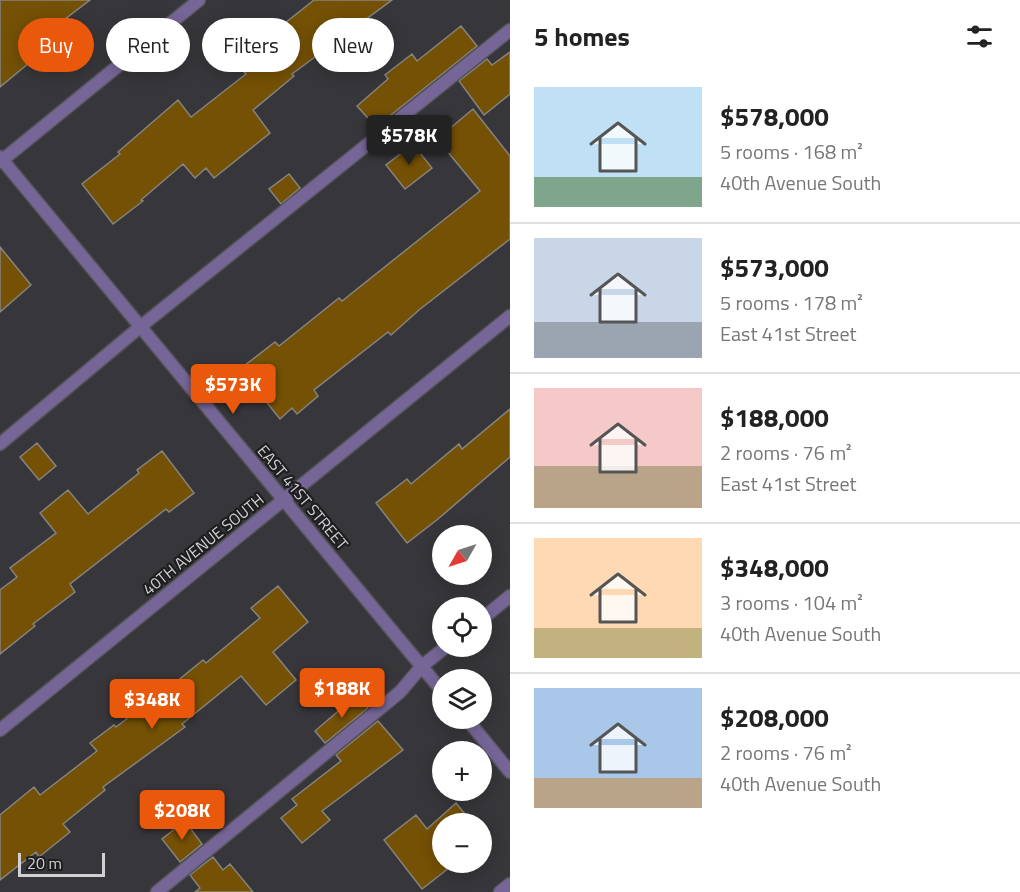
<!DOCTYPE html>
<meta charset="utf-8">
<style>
body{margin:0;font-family:"Titillium Web",sans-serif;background:#f2f2f2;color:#222;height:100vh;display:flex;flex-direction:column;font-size:22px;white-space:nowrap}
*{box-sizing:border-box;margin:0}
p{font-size:20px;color:#767676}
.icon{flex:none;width:33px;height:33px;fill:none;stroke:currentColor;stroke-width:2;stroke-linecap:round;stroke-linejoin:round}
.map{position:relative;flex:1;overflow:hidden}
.sheet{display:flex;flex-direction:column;background:#fff;width:510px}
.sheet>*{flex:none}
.banner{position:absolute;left:18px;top:18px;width:402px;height:54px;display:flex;gap:12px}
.needle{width:39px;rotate:231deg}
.fabs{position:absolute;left:432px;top:525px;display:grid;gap:12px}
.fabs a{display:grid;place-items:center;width:60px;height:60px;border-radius:50%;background:#fff;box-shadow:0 3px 15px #0003;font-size:30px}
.scale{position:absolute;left:18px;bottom:15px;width:87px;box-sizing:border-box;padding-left:6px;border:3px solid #d1d1d3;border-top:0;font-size:16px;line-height:21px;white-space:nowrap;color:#d1d1d3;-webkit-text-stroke:4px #1e1d1f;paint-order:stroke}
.price{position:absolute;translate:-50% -51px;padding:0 14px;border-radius:6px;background:#ea580c;color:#fff;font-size:20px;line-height:39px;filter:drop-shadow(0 2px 3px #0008)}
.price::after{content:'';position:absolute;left:50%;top:36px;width:18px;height:14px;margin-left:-9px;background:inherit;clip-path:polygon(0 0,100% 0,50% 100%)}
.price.selected{background:#222;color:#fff}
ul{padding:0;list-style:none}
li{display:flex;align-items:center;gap:18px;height:150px;padding:0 24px}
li+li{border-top:2px solid #e0e0e0}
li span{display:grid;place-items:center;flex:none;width:168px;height:120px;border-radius:0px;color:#555}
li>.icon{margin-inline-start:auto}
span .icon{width:72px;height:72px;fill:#fffc;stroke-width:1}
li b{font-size:26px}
h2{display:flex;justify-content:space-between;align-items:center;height:72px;padding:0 24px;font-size:26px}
.chip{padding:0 21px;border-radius:27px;background:#fff;box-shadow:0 3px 15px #0003;font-size:21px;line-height:54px}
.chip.selected{background:#ea580c;color:#fff}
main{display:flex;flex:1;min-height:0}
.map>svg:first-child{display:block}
.building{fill:#745105;stroke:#86847f;stroke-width:1.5}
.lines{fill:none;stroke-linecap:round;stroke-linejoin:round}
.lane-casing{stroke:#535256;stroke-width:15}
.street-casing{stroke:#535256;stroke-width:15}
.lane{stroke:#766698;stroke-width:12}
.street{stroke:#766698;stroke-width:12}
.labels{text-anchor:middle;stroke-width:4.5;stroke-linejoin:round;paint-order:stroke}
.street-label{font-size:16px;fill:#d1d1d3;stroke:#1e1d1f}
</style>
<main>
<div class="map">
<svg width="510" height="892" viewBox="0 0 510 892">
<rect width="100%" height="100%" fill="#37363a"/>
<path class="building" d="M0 0H90L56 26 57 28 23 56 29 63 0 87Z
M314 0H392L292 74 294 76 253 110 270 133 214 178 206 168 195 178 183 164 141 200 143 201 113 224 82 184 120 154 118 152 178 100 191 117 246 74 236 62Z
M461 26 477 46 376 127 357 106 388 79 385 75 412 54 417 61Z
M510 52V94L484 115 459 81 487 59 492 65Z
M473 109 510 156V239L419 310 391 335 388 332 314 390 318 396 297 414 292 408 280 419 240 369 275 342 279 346 339 298 342 301 480 191 437 139Z
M413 144 432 168 405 189 386 165Z
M289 174 300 188 281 204 269 189Z
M0 247 31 285 0 312Z
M510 409V457L438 519 407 543 376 503 407 479 411 484 459 444 462 449Z
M37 443 56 466 39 480 20 457Z
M162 451 194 493 169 512 166 509 70 584 75 592 33 624 35 626 0 654V590L17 577 10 568 56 533 40 513 68 490 88 514 139 473 137 470Z
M278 586 308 622 273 652 296 680 266 705 241 676 182 724 185 727 103 787 105 790 63 824 70 832 39 857 36 852 0 880V815L34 787 40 795 97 751 90 743 114 725 116 727 159 694 160 695 203 660 206 663 260 618 251 608Z
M357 695 368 708 325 743 315 731Z
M378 721 403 750 322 811 330 820 302 843 281 818 297 805 292 799 341 761 336 755Z
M456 803 473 824H442V862L454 864 422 889 384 840 416 815 427 829Z
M185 821 202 844 180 862 162 839Z
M213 857 223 870 230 864 253 892H195L200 888 190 875Z"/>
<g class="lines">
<g class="lane-casing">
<path id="lane" d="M0 444 140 327 510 30
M482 619 510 596
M157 892 400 692 422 666 447 646"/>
</g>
<g class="street-casing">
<path id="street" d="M0 157 442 691
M0 162 199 0
M466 718 510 772
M0 730 510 316
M500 892 510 884"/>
</g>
<use href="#lane" class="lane"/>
<use href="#street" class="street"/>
</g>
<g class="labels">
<g class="street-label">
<text transform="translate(303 497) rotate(50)" y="6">EAST 41ST STREET</text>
<text transform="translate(203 544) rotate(-39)" y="6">40TH AVENUE SOUTH</text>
</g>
</g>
</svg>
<div class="fabs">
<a><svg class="needle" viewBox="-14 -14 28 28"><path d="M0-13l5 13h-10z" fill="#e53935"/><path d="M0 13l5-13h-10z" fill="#767676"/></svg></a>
<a><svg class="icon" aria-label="locate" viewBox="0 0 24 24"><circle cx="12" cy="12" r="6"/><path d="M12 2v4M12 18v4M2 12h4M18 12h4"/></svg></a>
<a><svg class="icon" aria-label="layers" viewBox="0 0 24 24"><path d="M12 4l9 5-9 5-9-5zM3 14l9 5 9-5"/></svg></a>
<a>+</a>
<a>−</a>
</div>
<div class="scale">20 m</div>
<b class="price selected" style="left:409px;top:166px">$578K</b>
<b class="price" style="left:233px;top:415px">$573K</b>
<b class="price" style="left:342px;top:719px">$188K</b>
<b class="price" style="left:152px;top:730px">$348K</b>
<b class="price" style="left:182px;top:841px">$208K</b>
<div class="banner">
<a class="chip selected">Buy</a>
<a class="chip">Rent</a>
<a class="chip">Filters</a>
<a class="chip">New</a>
</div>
</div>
<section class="sheet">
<h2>5 homes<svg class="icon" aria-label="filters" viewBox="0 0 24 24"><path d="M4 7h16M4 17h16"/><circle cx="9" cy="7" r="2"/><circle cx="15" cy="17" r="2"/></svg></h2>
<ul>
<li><span style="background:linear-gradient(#bfe0f5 75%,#7fa58c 0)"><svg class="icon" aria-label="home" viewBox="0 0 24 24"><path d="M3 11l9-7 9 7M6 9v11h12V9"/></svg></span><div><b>$578,000</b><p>5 rooms · 168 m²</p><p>40th Avenue South</p></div></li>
<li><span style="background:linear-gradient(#c9d6e8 70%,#9aa5b1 0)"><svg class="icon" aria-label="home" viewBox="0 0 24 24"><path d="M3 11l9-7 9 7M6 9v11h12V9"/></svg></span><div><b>$573,000</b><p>5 rooms · 178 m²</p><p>East 41st Street</p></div></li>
<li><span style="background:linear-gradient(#f6c9c9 65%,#b9a48a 0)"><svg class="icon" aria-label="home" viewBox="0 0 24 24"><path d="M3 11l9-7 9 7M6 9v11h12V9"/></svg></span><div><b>$188,000</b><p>2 rooms · 76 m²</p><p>East 41st Street</p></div></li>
<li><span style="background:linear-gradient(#ffd9b3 75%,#c2b280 0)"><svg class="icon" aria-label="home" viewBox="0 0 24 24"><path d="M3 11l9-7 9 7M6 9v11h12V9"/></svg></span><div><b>$348,000</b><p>3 rooms · 104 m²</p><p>40th Avenue South</p></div></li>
<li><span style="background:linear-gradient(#a9c7e8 75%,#b9a48a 0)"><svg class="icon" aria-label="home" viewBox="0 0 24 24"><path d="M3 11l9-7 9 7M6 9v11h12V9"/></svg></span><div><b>$208,000</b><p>2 rooms · 76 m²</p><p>40th Avenue South</p></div></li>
</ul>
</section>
</main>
